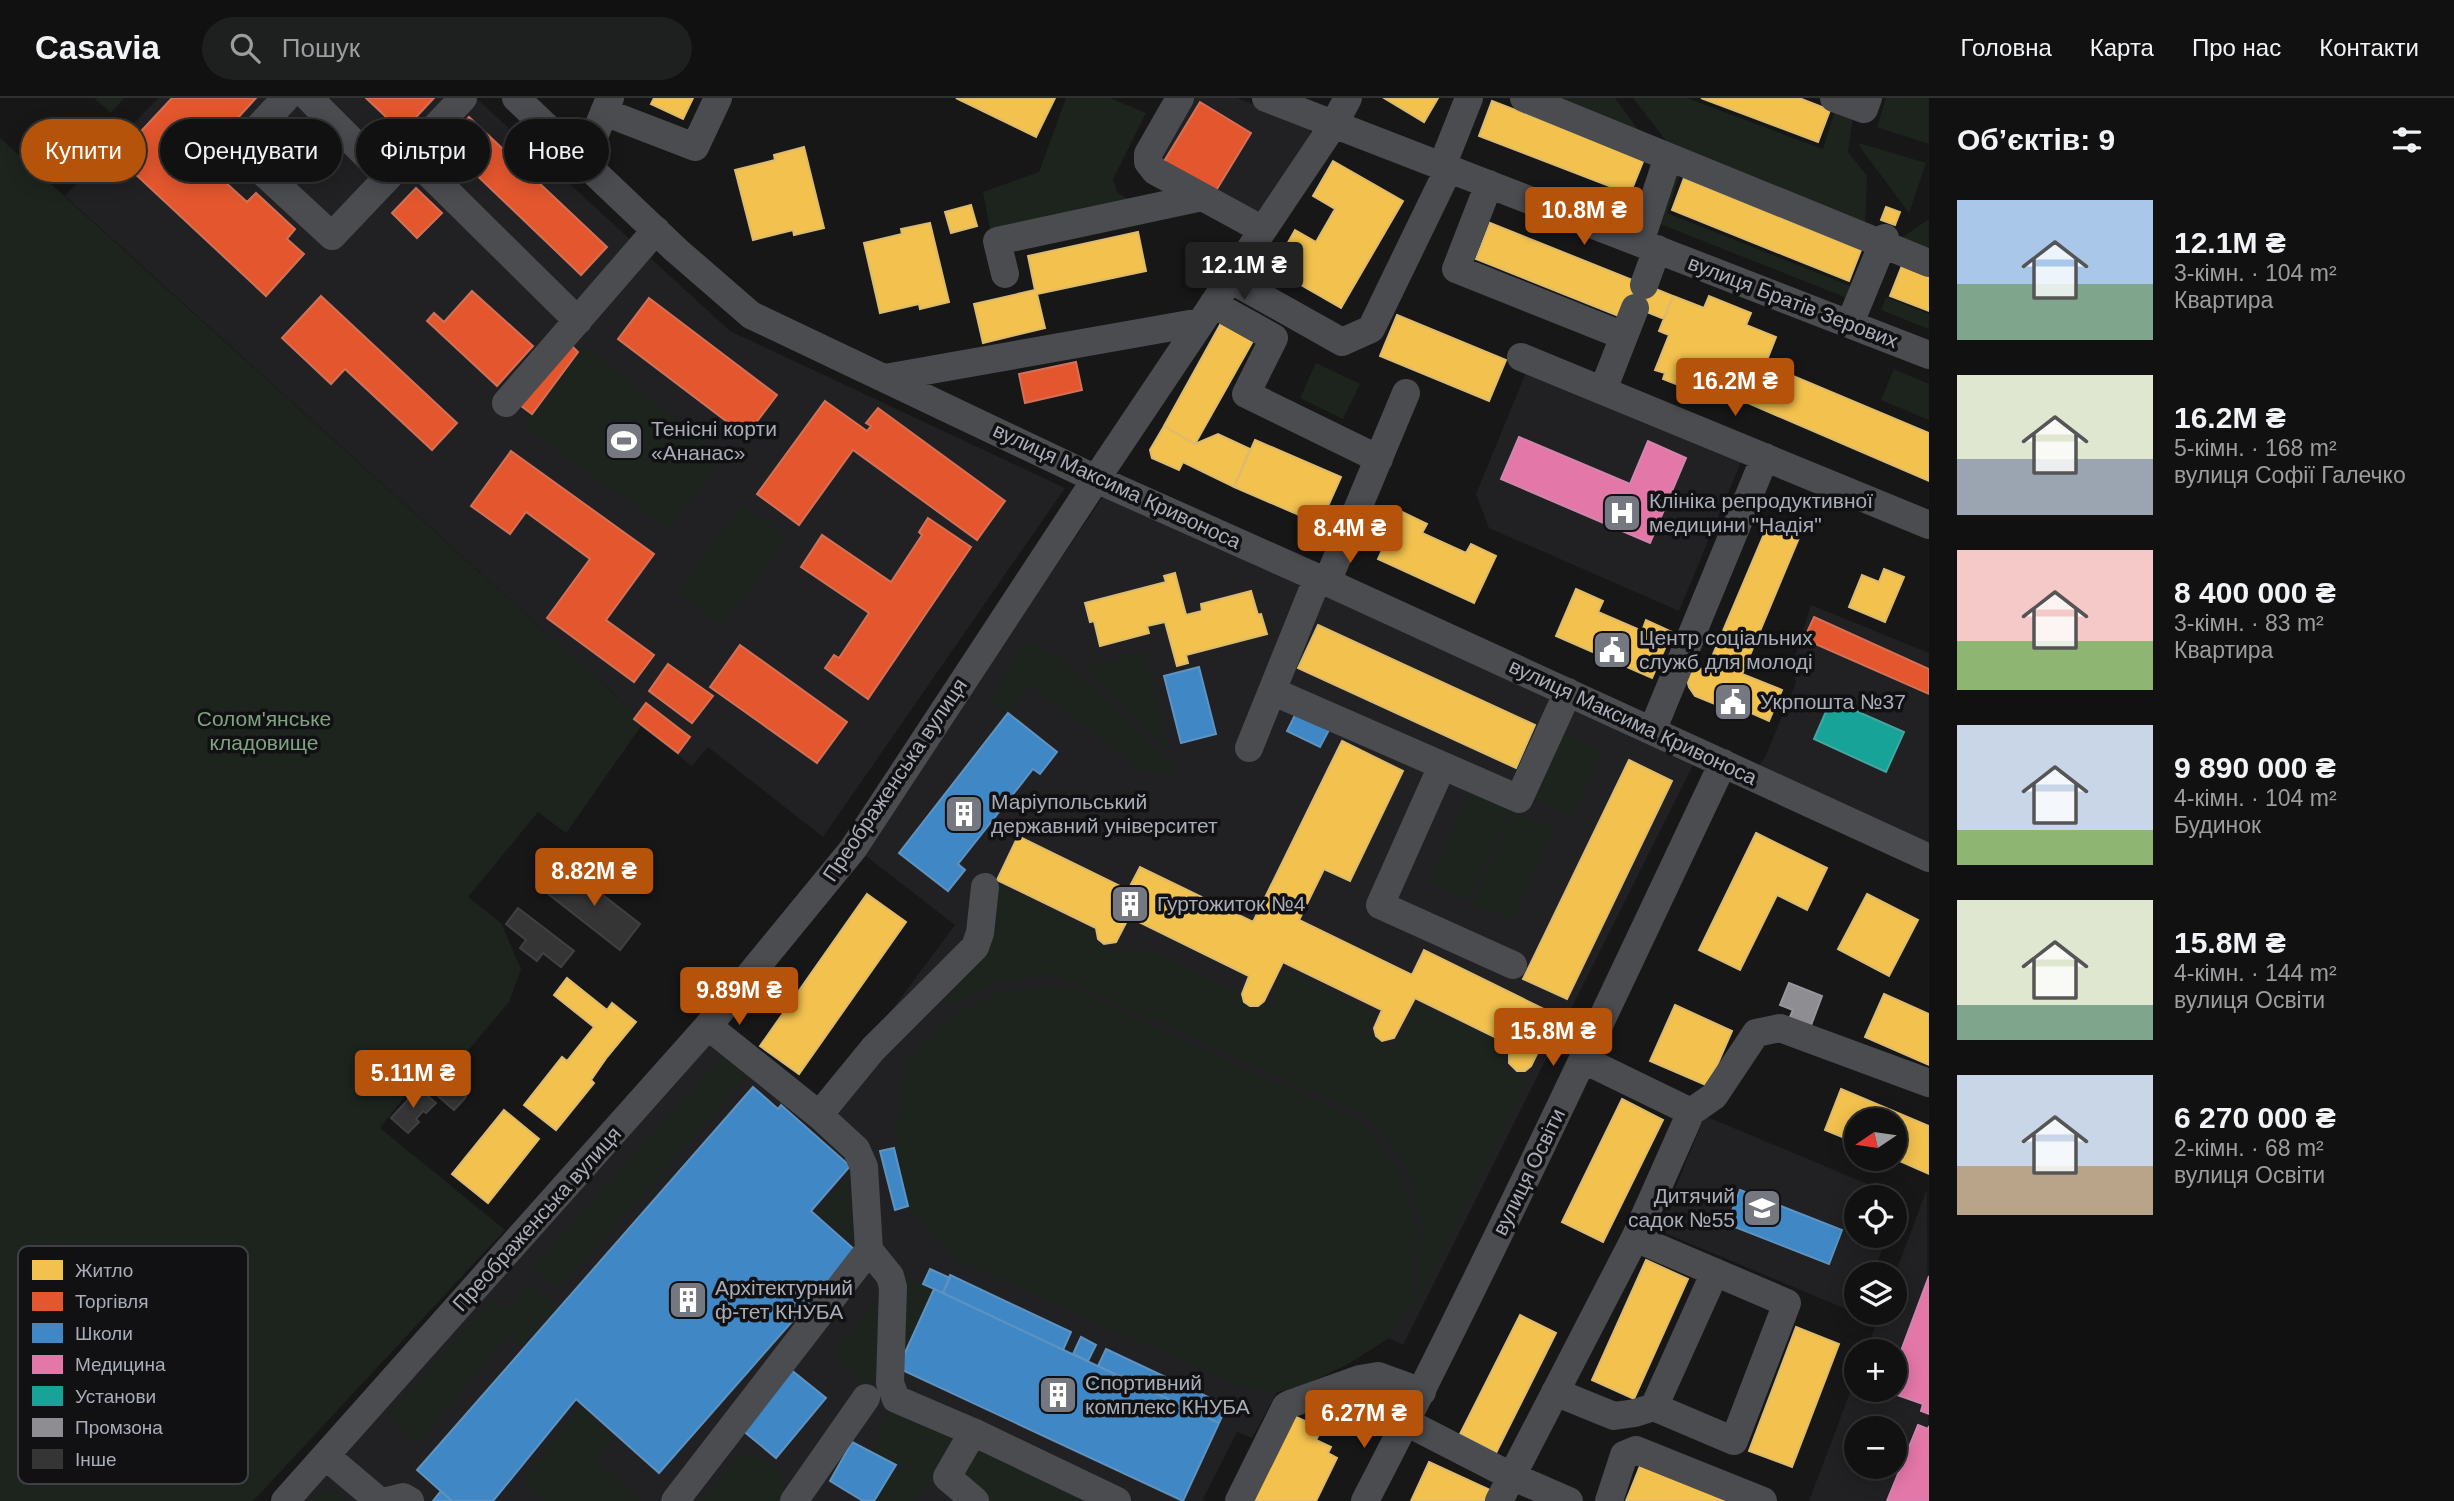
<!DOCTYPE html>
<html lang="uk">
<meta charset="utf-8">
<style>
body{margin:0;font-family:Helvetica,sans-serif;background:#1e1f1f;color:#f1f3f6;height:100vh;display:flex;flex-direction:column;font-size:26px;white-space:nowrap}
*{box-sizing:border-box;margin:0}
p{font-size:23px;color:#9c9d9f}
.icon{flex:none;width:38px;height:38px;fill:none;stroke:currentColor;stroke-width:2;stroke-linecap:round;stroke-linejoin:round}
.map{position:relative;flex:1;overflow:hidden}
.drawer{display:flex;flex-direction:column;background:#111;width:525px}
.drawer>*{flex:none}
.hud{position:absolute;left:21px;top:21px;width:665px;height:63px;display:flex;gap:14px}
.needle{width:46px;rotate:257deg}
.tools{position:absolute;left:1844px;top:1010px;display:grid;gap:14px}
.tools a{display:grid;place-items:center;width:63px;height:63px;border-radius:50%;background:#111;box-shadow:0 4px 18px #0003,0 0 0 2px #303131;font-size:35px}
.price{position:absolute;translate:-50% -60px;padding:0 16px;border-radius:7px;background:#b45309;color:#fff;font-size:23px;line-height:46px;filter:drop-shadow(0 2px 4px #0008)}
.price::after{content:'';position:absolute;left:50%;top:42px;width:21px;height:16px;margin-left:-10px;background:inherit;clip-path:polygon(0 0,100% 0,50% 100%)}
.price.selected{background:#222;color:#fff}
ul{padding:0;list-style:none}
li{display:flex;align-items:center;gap:21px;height:175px;padding:0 28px}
li span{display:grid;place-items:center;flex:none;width:196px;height:140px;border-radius:0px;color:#555}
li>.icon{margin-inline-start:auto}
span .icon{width:84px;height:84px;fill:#fffc;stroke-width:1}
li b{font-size:30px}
h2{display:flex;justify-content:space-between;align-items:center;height:84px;padding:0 28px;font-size:30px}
.pill{padding:0 24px;border-radius:32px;background:#111;box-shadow:0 4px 18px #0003,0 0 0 2px #303131;font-size:24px;line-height:63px}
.pill.selected{background:#b45309;color:#fff}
header{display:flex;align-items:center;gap:42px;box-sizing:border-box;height:98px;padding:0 35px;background:#111;border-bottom:2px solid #303131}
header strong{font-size:33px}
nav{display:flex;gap:38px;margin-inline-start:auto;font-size:24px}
.search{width:490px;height:63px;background:#1e1f1f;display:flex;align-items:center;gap:18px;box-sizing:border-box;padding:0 24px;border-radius:38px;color:#9c9d9f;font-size:26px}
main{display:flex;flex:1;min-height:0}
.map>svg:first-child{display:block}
.built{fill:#212123;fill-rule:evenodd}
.green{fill:#1d241e}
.homes{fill:#f2c14e;stroke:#dcbb6e;stroke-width:2}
.shops{fill:#e4572e;stroke:#d27157;stroke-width:2}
.schools{fill:#3f88c5;stroke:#5e93c1;stroke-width:2}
.health{fill:#e377a8;stroke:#d187ad;stroke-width:2}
.public{fill:#17a398;stroke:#42a6a2;stroke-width:2}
.industry{fill:#8d8d92;stroke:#95979d;stroke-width:2}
.building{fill:#353536;stroke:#3f4043;stroke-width:2}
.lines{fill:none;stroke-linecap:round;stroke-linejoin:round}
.minor{stroke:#4b4c50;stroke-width:28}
.labels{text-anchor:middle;stroke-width:7;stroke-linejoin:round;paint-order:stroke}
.street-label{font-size:21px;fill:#a8adb8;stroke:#111113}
.poi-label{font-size:21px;fill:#a8adb8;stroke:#111113;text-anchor:start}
.park-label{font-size:21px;fill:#7fa381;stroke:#111113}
.key{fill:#111113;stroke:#3e4045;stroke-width:2}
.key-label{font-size:19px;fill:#a8adb8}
</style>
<header>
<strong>Casavia</strong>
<div class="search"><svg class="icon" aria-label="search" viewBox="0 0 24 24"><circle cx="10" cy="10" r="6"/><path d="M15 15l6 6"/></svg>Пошук</div>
<nav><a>Головна</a><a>Карта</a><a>Про нас</a><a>Контакти</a></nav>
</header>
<main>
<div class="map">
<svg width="1929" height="1403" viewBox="0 0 1929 1403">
<rect width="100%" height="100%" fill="#171717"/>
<path class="built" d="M158 0H476L730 233 1065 390 823 739 708 649 692 668 632 622 636 616 65 98Z
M1170 0H1237L1307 27 1312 37 1250 132 1146 79Z
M1527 272 1743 359 1679 513 1489 430 1476 396Z
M1104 397 1694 665 1403 1247 1389 1240 1348 1266 1304 1287 1277 1294 1252 1340 1237 1334 1202 1403H295L722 933 818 1011 955 827 862 755Z
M1811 507 1929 555V749L1755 673 1766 657 1796 585 1792 569Z
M1705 1018 1903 1101 1895 1119V1099H1857V1138H1888L1872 1176H1857L1855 1215 1658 1132Z
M1927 1091 1929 1403H1809L1857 1276V1292H1895V1253H1866L1880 1215 1895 1214V1176ZM1857 1330H1895V1368H1857Z"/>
<path class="green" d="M94 0H124L111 15Z
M1066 0H1110L1146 15 1113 81 1117 94 1135 106 991 136 983 94 1039 74Z
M1545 0H1615L1644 40Z
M1633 0H1687L1823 51 1835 13 1853 19 1848 54 1867 78 1865 133 1674 53Z
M1886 0H1929V46L1877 29Z
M0 40 636 616 633 622 641 628 566 735 538 714 468 799 501 825 521 871 509 904 455 968 439 955 380 1030 505 1132 253 1403H0Z
M1859 45 1926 65 1909 115 1860 49Z
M1671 72 1680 75 1667 115 1855 190 1847 200 1655 124Z
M1929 121V155L1897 143Z
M1886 199 1929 216V231L1881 212Z
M583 247 722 357 670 432 524 329Z
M1316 265 1360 286 1343 321 1300 300Z
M1894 271 1929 286V322L1881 302Z
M743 406 788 439 722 528 677 495Z
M1029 542 1071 570 1174 669V677L1140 671 1030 587 1008 615 989 603Z
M1144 554 1169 652 1084 570Z
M1563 636 1602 652 1574 718 1536 702Z
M1470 693 1511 711 1470 802 1430 784Z
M1513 713 1554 731 1513 822 1473 804Z
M995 786 1090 832 1096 845 1109 852 1156 855 1269 908 1286 872 1375 916 1366 935 1394 950 1418 906 1510 949 1501 970 1528 982 1417 1208 1422 1125 1406 1065 1365 1017 1051 876 997 884 943 911 982 846Z
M1066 888 1359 1023 1399 1071 1417 1130 1414 1204 1389 1240 1348 1266 1304 1287 1277 1294 1237 1287 957 1162 910 1111 895 1042 907 962 950 919 1001 893Z
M727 954 752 973 560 1190 532 1171Z
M848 1079 854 1145 817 1114Z
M903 1178 934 1191 902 1260Z
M529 1186 556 1209 521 1248 508 1238 418 1346 388 1317 494 1200 508 1211Z
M874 1204 889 1212 884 1282 963 1339 933 1383 913 1403H874L896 1367 872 1355 890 1308 833 1257Z
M580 1308 615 1340 597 1362 641 1403H545L523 1384Z
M978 1343 1100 1403H986L955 1377Z
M746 1356C770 1358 794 1378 780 1403H702L738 1359Z
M328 1387 346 1403H313Z"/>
<path class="homes" d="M654 0H693L683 21 651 6Z
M956 0H1055L1036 39Z
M1384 0H1438L1424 24Z
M1701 0H1799L1830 12 1818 44Z
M1492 3 1644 61 1630 96 1479 38Z
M80 30 99 49 82 66 63 48Z
M804 49 824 130 794 137 793 132 753 142 735 72 775 62 774 57Z
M1333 63 1403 103 1341 210 1273 171 1295 132 1316 144 1335 111 1313 98Z
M1684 80 1861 152 1849 183 1672 112Z
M971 107 977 128 951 135 945 114Z
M1886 109 1900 114 1895 127 1881 122Z
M930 125 949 204 920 211 919 206 880 215 864 145 902 136 901 131Z
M1490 125 1640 185 1626 221 1476 161Z
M1138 134 1146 173 1037 196 1045 230 983 245 974 206 1035 192 1028 158Z
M1903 165 1929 175V213L1890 198Z
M1641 185 1673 198 1664 221 1632 208Z
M1673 198 1704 210 1709 198 1751 215 1746 227 1776 239 1758 285 1708 265 1696 294 1663 281 1665 275 1655 272 1669 237 1659 233Z
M1397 217 1506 262 1489 303 1380 258Z
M1221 225 1253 243 1195 346 1164 328Z
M1765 266 1929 335V383L1748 305Z
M1164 328 1195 346 1218 336 1250 351 1234 389 1183 364 1179 372 1152 360 1150 352Z
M1255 342 1341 379 1320 426 1234 389Z
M1400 413 1427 426 1422 435 1466 455 1471 446 1496 458 1474 505 1378 461Z
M1770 422 1801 435 1742 576 1782 592 1769 623 1749 614 1747 619 1695 598 1689 589 1687 581 1693 567 1706 573Z
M1884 471 1904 479 1885 524 1849 509 1862 477 1879 484Z
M1175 475 1186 517 1202 513 1201 506 1251 493 1258 517 1261 516 1267 536 1186 557 1188 565 1177 568 1165 524 1147 528 1149 535 1100 548 1094 523 1090 524 1085 505 1166 484 1164 478Z
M1576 491 1603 503 1598 514 1642 533 1646 522 1672 534 1652 580 1556 538Z
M1318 527 1535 627 1516 670 1298 570Z
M1342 643 1403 673 1350 783 1324 771 1299 822 1412 877 1424 852 1556 917 1531 968 1525 973H1517L1509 965V957L1513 948 1415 900 1394 940 1382 943 1376 938 1374 930 1382 912 1283 864 1264 903 1258 908H1250L1244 904 1242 896 1249 878 1129 819 1116 844 1104 846 1098 841 1096 830 997 782 1018 738 1128 792 1140 769 1253 824Z
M1629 662 1672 683 1567 901 1523 881Z
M1756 735 1827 770 1807 812 1777 797 1740 872 1699 852Z
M867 796 906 824 799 976 760 948Z
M1867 796 1918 822 1889 878 1838 851Z
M567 880 607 912 612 905 636 924 607 959 591 982 594 985 556 1032 524 1007 562 959 567 963 594 929 554 897Z
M1884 896 1929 916V967L1865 939Z
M1675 907 1732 933 1708 988 1650 963Z
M1841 991 1929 1028V1076L1893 1060H1895V1022H1857V1045L1825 1032Z
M1622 1001 1663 1022 1603 1144 1562 1124Z
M504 1012 539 1041 488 1105 452 1076Z
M1646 1162 1688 1181 1634 1301 1592 1282Z
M1520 1217 1556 1235 1496 1355 1460 1336Z
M1796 1229 1839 1246 1792 1369 1749 1353Z
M1361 1285 1366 1299 1325 1313 1317 1321 1306 1310Z
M1294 1318 1322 1331 1316 1342 1331 1349 1328 1355 1337 1360 1316 1403H1251Z
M1642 1363 1741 1403H1626Z
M1429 1364 1490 1392 1485 1403H1411Z"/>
<path class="shops" d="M172 0H256L226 33 215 22 189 51 247 104 256 95 295 131 287 141 304 156 266 198 117 59Z
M366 0H434L402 34Z
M1200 4 1251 35 1214 96 1163 65Z
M469 19 607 149 581 177 444 46Z
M416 90 442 115 417 140 392 115Z
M472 193 533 248 497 288 427 223 434 215 444 224Z
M321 198 457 325 432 352 345 271 331 286 282 240Z
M649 200 777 297 746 338 618 241Z
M570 246 578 254 532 316 516 304Z
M1076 264 1082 292 1025 305 1019 276Z
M825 303 867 333 871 328 866 325 878 310 1005 403 977 442 853 352 799 427 757 396Z
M511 353 654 456 606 522 654 557 634 584 547 520 590 461 526 414 510 436 471 408Z
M928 420 971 449 868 601 825 570 834 557 839 560 869 515 801 469 822 437 891 484 922 437 919 434Z
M1814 519 1929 571V596L1804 541Z
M740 547 847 624 817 665 710 589Z
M668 566 713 598 692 625 649 593Z
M646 605 690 639 678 655 634 621Z"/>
<path class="schools" d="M1199 569 1216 636 1181 645 1164 578Z
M1008 615 1057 654 1040 676 1033 671 958 766 965 772 948 793 899 755Z
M1296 615 1329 632 1320 649 1287 633Z
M753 989 778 1011 781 1007 850 1068 811 1113 855 1152 659 1375 576 1301 493 1403H452L417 1372Z
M894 1050 908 1108 895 1112 880 1053Z
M1740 1092 1842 1132 1829 1166 1727 1126Z
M930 1171 950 1180 943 1195 923 1186Z
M950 1177 1071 1234 1063 1252 943 1195Z
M934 1191 1219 1325 1183 1403 898 1270Z
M1081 1239 1096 1247 1088 1263 1073 1256Z
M1106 1251 1227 1308 1219 1325 1098 1268Z
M790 1271 826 1300 776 1360 741 1331Z
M852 1344 896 1367 874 1403H863L830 1383Z
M441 1393 452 1403H433Z"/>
<path class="health" d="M1519 339 1630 386 1648 343 1686 360 1650 445 1501 381Z
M1929 1178V1316L1921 1313 1923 1306 1886 1293 1895 1292V1269Z
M1918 1327 1928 1331 1929 1328V1403H1887Z"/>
<path class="public" d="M1831 602 1904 634 1886 674 1814 641Z"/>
<path class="industry" d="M1789 885 1822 898 1810 930 1789 921 1793 912 1780 907Z"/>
<path class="building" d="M567 769 640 826 620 852 547 795Z
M518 810 574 853 561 869 543 855 537 863 520 850 526 842 506 826Z
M435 973 466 999 454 1012 424 986Z
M419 990 436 1005 426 1015 423 1013 416 1021 419 1024 408 1035 391 1020Z"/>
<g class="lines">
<path class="minor" d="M286 0 238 51 332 138 463 0
M309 0 388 79
M516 0 676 152 751 217 1096 381 1327 484 1929 760
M1180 0 1148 56V64L1155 73 1263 132
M1266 0 1929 257
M1524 0 1929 165
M1834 0 1864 11 1868 0
M604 14 695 49 718 0
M410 57 578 223
M584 63 610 0
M1442 68 1469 0
M1489 86 1456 171 1624 238
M1640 144 1668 59
M1005 176 997 143 1202 99
M1230 181 1342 244 1371 231 1449 70
M1644 187 1657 151
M1213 206 1274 240 1246 296 1379 361
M1850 225 1885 140
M1521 259 1929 427
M885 280 1201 224
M1603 292 1635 210
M506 305 656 132
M1327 484 1406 295
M1272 593 1519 701 1568 594
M1652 633 1765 359
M1249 650 1318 479
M1442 668 1380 807 1513 867
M708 928 819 1017 856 1051 864 1069 869 1152 890 1178 893 1189 890 1285 896 1301 973 1334
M1584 962 1691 1014
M819 1017 873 951 975 849 980 835 985 789
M1555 1294 1614 1318 1635 1315 1654 1309 1734 1343 1787 1205 1635 1140
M1654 1309 1715 1174
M1406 1324 1511 1378 1569 1403
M327 1359 379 1403
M285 1403 708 928 853 751 1096 381 1334 26 1348 0
M387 1403 403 1399 410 1403
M675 1403 869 1152
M794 1403 866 1300
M975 1403 947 1379 973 1334 1117 1403
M1239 1403 1286 1308 1290 1306 1360 1281 1378 1278 1422 1294
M1365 1403C1491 1160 1606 912 1723 665
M1499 1403 1635 1140 1691 1014 1714 998 1756 935 1780 930 1929 985
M1609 1403 1624 1357 1636 1352 1763 1403"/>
</g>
<defs>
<g id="stadium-square" transform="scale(2.0125)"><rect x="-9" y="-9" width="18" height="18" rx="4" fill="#757880" stroke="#111113"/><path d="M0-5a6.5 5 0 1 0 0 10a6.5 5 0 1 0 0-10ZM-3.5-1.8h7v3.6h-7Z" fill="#fff"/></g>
<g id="hospital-square" transform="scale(2.0125)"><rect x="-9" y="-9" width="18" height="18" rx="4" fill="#757880" stroke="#111113"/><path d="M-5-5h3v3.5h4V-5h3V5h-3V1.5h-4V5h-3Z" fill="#fff"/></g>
<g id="civic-square" transform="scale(2.0125)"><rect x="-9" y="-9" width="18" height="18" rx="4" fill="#757880" stroke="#111113"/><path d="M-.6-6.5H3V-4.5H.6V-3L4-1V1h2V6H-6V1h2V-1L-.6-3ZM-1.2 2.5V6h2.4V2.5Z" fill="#fff"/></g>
<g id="building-square" transform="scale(2.0125)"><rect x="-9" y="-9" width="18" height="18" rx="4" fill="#757880" stroke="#111113"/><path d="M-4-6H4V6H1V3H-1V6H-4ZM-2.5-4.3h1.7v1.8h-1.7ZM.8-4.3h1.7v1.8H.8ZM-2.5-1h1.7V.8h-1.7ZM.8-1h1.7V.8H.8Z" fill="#fff"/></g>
<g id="school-square" transform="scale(2.0125)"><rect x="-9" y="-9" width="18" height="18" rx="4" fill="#757880" stroke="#111113"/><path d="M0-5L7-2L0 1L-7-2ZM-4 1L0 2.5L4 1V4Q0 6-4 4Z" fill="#fff"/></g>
</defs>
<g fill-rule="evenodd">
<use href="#stadium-square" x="624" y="343"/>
<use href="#hospital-square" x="1622" y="415"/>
<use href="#civic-square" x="1612" y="552"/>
<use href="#civic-square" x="1733" y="604"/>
<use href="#building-square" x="964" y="716"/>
<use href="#building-square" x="1130" y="806"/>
<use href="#school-square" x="1762" y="1110"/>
<use href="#building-square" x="688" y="1202"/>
<use href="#building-square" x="1058" y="1297"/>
</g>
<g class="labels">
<g class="street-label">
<text transform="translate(1793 204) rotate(21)" y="7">вулиця Братів Зерових</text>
<text transform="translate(1117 388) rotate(25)" y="7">вулиця Максима Кривоноса</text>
<text transform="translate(1633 624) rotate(25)" y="7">вулиця Максима Кривоноса</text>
<text transform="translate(895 682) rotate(-56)" y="7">Преображенська вулиця</text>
<text transform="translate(1529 1074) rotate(-64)" y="7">вулиця Освіти</text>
<text transform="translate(537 1121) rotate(-48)" y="7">Преображенська вулиця</text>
</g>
<g class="poi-label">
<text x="651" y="338">Тенісні корти<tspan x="651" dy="24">«Ананас»</tspan></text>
<text x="1649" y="410">Клініка репродуктивної<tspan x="1649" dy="24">медицини "Надія"</tspan></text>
<text x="1639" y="547">Центр соціальних<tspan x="1639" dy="24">служб для молоді</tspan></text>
<text x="1760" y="611">Укрпошта №37</text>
<text x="991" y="711">Маріупольський<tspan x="991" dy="24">державний університет</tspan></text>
<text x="1157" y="813">Гуртожиток №4</text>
<text x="1735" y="1105" text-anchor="end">Дитячий<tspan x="1735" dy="24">садок №55</tspan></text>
<text x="715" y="1197">Архітектурний<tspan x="715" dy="24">ф-тет КНУБА</tspan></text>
<text x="1085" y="1292">Спортивний<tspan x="1085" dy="24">комплекс КНУБА</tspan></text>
</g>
<g class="park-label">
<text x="264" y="628">Солом'янське<tspan x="264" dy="24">кладовище</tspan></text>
</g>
</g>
<rect x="18" y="1148" width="230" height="238" rx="10" class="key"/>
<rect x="32" y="1162" width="31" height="20" fill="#f2c14e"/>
<rect x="32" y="1194" width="31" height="19" fill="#e4572e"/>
<rect x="32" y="1225" width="31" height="20" fill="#3f88c5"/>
<rect x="32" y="1257" width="31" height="19" fill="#e377a8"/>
<rect x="32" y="1288" width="31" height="20" fill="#17a398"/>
<rect x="32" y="1320" width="31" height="19" fill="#8d8d92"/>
<rect x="32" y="1351" width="31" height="20" fill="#353536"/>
<g class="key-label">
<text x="75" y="1179">Житло</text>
<text x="75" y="1210">Торгівля</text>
<text x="75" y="1242">Школи</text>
<text x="75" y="1273">Медицина</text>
<text x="75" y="1305">Установи</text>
<text x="75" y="1336">Промзона</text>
<text x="75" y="1368">Інше</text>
</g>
</svg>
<div class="tools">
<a><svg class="needle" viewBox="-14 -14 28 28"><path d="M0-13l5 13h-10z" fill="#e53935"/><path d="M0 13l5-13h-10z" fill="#9c9d9f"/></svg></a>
<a><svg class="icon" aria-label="locate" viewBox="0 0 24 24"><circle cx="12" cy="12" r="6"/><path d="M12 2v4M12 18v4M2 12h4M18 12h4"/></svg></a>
<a><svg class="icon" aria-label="layers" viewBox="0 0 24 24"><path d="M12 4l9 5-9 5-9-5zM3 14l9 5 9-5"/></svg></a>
<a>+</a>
<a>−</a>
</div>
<b class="price" style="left:1584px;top:149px">10.8M ₴</b>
<b class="price selected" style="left:1244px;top:204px">12.1M ₴</b>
<b class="price" style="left:1735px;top:320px">16.2M ₴</b>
<b class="price" style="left:1350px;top:467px">8.4M ₴</b>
<b class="price" style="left:594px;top:810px">8.82M ₴</b>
<b class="price" style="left:739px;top:929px">9.89M ₴</b>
<b class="price" style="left:1553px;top:970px">15.8M ₴</b>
<b class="price" style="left:413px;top:1012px">5.11M ₴</b>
<b class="price" style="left:1364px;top:1352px">6.27M ₴</b>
<div class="hud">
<a class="pill selected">Купити</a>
<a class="pill">Орендувати</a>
<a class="pill">Фільтри</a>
<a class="pill">Нове</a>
</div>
</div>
<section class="drawer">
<h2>Об’єктів: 9<svg class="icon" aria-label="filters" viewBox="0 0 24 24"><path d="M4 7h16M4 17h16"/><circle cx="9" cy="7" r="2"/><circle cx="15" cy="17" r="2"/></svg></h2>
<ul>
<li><span style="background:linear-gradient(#a9c7e8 60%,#7fa58c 0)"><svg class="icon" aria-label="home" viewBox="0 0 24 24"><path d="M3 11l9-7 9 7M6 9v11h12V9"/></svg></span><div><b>12.1M ₴</b><p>3-кімн. · 104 m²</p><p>Квартира</p></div></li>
<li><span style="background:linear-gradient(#dfe7d0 60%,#9aa5b1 0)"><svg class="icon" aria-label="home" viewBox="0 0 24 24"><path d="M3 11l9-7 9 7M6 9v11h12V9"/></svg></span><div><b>16.2M ₴</b><p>5-кімн. · 168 m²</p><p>вулиця Софії Галечко</p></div></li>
<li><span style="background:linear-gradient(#f6c9c9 65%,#8fb573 0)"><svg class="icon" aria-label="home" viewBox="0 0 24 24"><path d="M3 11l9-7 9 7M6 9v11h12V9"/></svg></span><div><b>8 400 000 ₴</b><p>3-кімн. · 83 m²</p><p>Квартира</p></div></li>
<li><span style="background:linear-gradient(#c9d6e8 75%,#8fb573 0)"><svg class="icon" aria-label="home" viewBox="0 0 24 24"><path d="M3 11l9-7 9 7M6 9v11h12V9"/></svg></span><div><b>9 890 000 ₴</b><p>4-кімн. · 104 m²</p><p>Будинок</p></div></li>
<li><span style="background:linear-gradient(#dfe7d0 75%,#7fa58c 0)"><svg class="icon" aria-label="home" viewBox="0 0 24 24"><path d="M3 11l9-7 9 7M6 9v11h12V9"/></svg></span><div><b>15.8M ₴</b><p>4-кімн. · 144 m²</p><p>вулиця Освіти</p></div></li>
<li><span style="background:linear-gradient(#c9d6e8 65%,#b9a48a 0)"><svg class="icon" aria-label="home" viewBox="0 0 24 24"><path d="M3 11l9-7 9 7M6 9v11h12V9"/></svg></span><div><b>6 270 000 ₴</b><p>2-кімн. · 68 m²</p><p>вулиця Освіти</p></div></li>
</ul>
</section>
</main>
